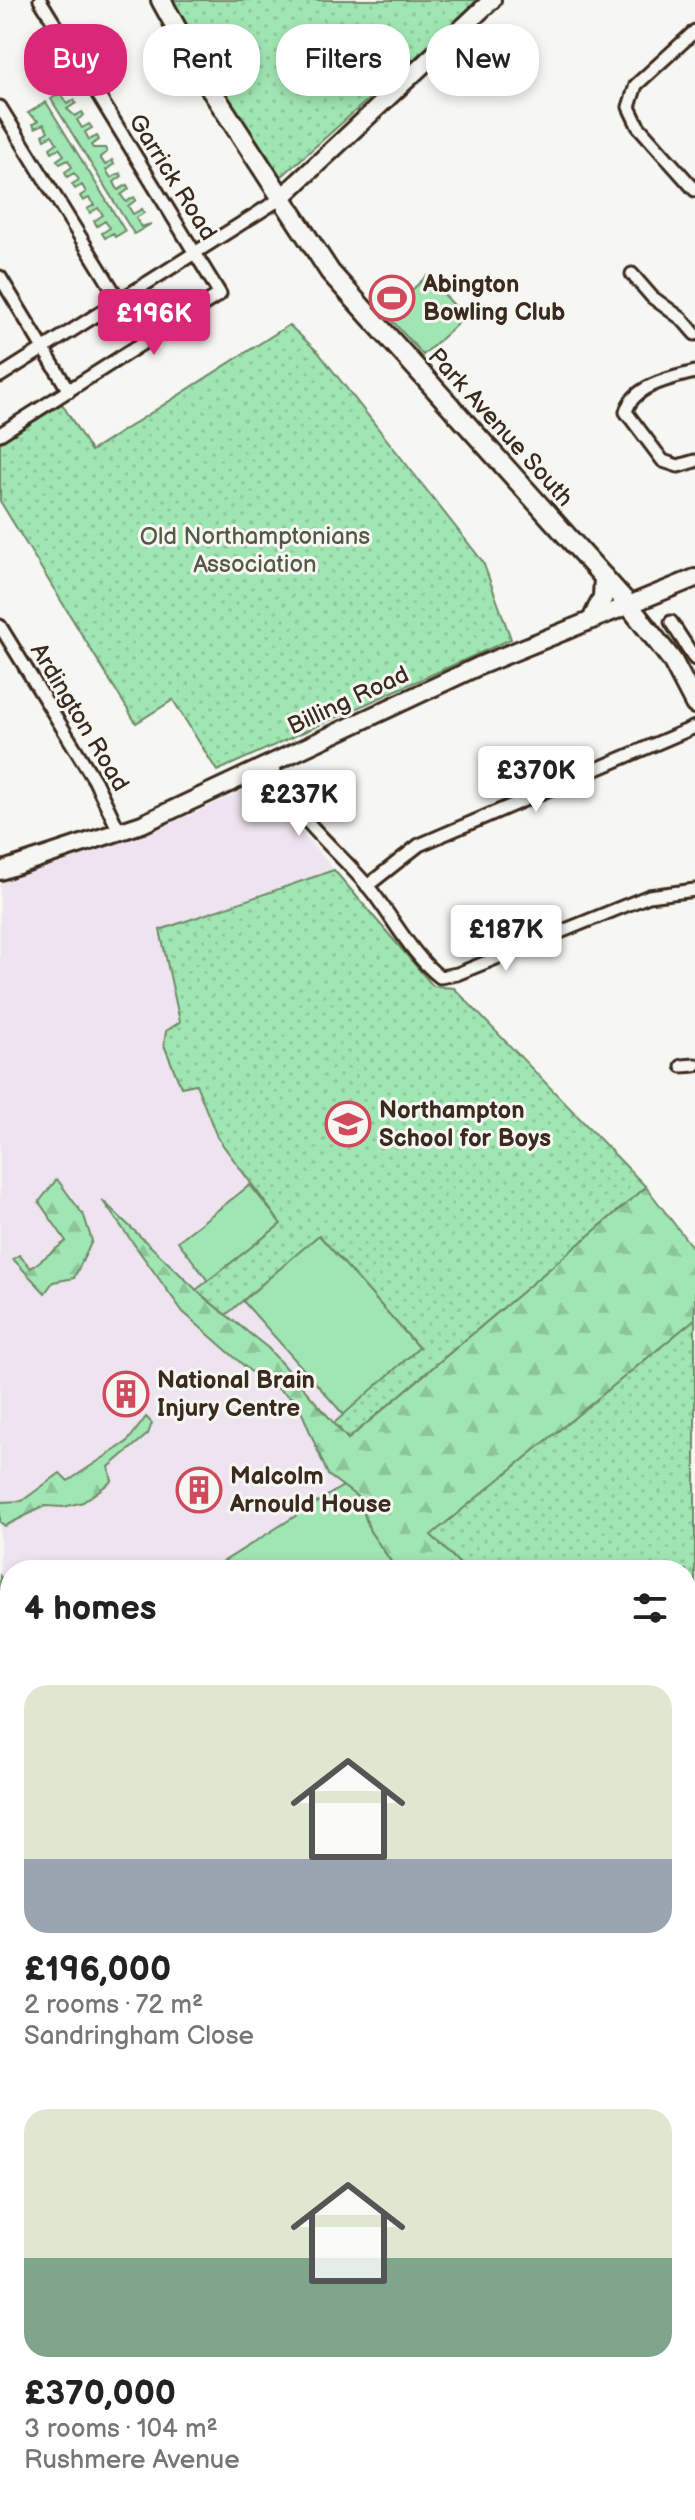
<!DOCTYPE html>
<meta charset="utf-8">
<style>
body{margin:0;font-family:"Balsamiq Sans",sans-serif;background:#f6f6f6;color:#222;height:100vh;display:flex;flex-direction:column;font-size:30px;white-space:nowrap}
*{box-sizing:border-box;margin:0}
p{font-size:26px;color:#767676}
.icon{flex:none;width:44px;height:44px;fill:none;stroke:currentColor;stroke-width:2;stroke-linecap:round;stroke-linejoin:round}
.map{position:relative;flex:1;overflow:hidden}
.drawer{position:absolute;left:0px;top:1560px;width:696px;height:960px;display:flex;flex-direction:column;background:#fff;border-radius:32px 32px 0 0;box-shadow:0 4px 12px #0003}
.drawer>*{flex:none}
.guide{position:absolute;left:24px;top:24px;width:648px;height:72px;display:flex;gap:16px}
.price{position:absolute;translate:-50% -68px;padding:0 18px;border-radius:8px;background:#fff;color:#222;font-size:26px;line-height:52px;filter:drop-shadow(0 2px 4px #0008)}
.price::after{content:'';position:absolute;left:50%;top:48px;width:24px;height:18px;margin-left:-12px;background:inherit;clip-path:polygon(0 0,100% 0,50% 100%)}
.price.on{background:#db2777;color:#fff}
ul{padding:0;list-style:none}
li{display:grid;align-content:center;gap:16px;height:424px;padding:0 24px}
li span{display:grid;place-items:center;height:248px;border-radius:24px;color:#555}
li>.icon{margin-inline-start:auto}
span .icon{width:144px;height:144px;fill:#fffc;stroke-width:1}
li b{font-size:34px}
h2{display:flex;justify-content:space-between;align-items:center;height:96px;padding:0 24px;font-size:34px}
.tag{padding:0 28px;border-radius:32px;background:#fff;box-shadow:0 4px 12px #0003;font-size:28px;line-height:72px}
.tag.on{background:#db2777;color:#fff}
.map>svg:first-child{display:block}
.built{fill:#eee4ef}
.green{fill:#a0e6b2;stroke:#6e8868;stroke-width:2}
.forest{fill:url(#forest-firs);stroke:#6e8868;stroke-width:2}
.park{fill:url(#park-dots);stroke:#6e8868;stroke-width:2}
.water{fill:url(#water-rules);stroke:#678996;stroke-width:2}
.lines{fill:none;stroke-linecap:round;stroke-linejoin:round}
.stream{stroke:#678996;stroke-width:3}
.street-casing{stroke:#3b2a1e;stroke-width:17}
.secondary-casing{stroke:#3b2a1e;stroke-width:22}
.primary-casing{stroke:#3b2a1e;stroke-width:24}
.highway-casing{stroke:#3b2a1e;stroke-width:26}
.street{stroke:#f6f6f2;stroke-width:11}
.secondary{stroke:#f6f6f2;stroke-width:16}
.primary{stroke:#f6f6f2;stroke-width:18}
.highway{stroke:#f6f6f2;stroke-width:20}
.labels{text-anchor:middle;stroke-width:6;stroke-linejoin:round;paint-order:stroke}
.street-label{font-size:24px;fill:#3b2a1e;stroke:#f6f6f2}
.poi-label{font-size:24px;font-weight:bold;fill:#3b2a1e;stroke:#f6f6f2;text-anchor:start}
.park-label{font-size:24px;fill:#545943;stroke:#f6f6f2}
</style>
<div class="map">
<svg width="695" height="2520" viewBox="0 0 695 2520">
<defs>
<pattern id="forest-firs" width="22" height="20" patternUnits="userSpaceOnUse" patternTransform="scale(2)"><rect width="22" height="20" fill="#a0e6b2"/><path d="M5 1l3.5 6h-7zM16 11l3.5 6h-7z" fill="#8bc599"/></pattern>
<pattern id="park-dots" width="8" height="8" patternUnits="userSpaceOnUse" patternTransform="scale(2)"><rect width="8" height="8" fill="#a0e6b2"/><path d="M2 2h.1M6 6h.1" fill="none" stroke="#8bc599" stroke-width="1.8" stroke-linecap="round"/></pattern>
<pattern id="water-rules" width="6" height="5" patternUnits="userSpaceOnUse" patternTransform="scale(2)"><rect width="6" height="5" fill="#84c9e6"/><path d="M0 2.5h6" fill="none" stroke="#6da3ba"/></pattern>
</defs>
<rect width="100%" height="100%" fill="#f6f6f2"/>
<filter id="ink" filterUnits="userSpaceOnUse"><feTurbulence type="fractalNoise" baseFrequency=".0125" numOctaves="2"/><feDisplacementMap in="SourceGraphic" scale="16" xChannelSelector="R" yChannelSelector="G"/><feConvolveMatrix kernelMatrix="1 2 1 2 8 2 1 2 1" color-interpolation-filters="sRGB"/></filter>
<g filter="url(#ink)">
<path class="built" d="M260 783 433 986 454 988 646 1187 348 1439 268 1348 206 1299 105 1204 183 1312 251 1372 297 1401 328 1475 359 1498 370 1531 397 1570H10V2126L0 2138V883L163 827Z"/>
<path class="green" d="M68 89 62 96 67 104 74 100 76 103 67 109 75 116 82 112 84 115 77 120 82 128 89 124 92 128 85 132 89 140 97 136 99 140 91 145 93 148H105L107 152 100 157 105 165 112 160 114 164 106 170 111 178 120 173 122 176 114 182 118 190 127 185 129 189 121 195 126 202 134 197 136 200 128 206 133 214 142 209 144 213 136 218 141 227 151 224 134 234 51 99Z
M46 102 125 231 115 237 113 233 105 238 102 233 110 228 105 221 97 226 94 221 103 215 98 208 90 213 87 209 94 205 89 198 83 201 80 196 86 192 82 185 75 189 72 184 79 180 74 173 67 177 65 172 72 167 68 160 60 164 57 160 64 155 59 148 52 152 50 148 57 143 52 135 45 139 43 135 48 131 44 124 35 128 33 124 38 121 28 113Z
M427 276 465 317 423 355 386 314Z
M250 1185 281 1224 208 1281 178 1241Z
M318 1234 419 1348 344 1415 243 1301Z
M343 1486 359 1498 370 1531 397 1570H210Z
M0 1576 10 1590V2126L0 2138Z
M0 2347 10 2352V2510H205L206 2520H0Z
M314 2510H506L505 2520H313Z"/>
<path class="forest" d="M57 1179 84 1216 92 1241 74 1278 53 1282 45 1293 13 1259 19 1255 31 1268 66 1241 39 1202Z
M646 1187 695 1251V1319L432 1535 466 1570H397L370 1531 359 1498 328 1475 297 1401 251 1372 183 1312 102 1200 206 1299 268 1348 348 1439Z
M146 1417 152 1423 148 1434 109 1467 112 1481 83 1502 64 1507 45 1506 5 1526 0 1522V1502L22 1501 60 1473 68 1481 127 1442Z
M8 1888 10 1950 0 1958V1892Z"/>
<path class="park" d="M169 0H480L281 177 212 83Z
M289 325 318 352 483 562 511 639 217 771 173 700 136 723 0 501V443L62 404 91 451Z
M334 870 433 986 454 988 646 1187 348 1439 334 1423 419 1348 319 1235 226 1315 196 1290 281 1224 217 1137 196 1084 181 1087 164 1045 166 1031 180 1022 160 930Z
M695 1319V1594L686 1600V1570H466L431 1535Z"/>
<path class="water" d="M695 1623V1760L686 1766V1629Z
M695 2025V2139L686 2150V2033Z"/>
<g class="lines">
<path class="stream" d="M22 2510V2520
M91 2520V2510"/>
<g class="street-casing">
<path id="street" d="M695 31 636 85 629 107 638 126 695 190
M0 107 145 342
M632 274 652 297 682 319 695 334
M0 277 69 391
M695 372C672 378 633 385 626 412L663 461 678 466 695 461
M0 376 280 199
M0 434 220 294 40 0
M671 622 695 659
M0 626 95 781 120 833
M271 763C289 815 336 847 370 889 392 916 412 956 440 977L457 974 649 896 695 890
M367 886 419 845 695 727
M682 1066 695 1065"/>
</g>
<g class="secondary-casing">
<path id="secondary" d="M280 199 492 0
M0 871 142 824 479 666 695 578"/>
</g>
<g class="primary-casing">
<path id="primary" d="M161 0 206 82 330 272 627 603 672 660 695 704
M594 616 603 597 604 577
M686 1795 695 1789
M0 2300 10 2295
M0 2333 10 2336"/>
</g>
<g class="highway-casing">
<path id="highway" d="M686 1875 695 1866
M686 1899 695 1891
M686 1924 695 1914
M686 2408 695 2407
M225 2520V2510
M258 2520 260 2510
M276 2520 277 2510
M298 2520 299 2510"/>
</g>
<use href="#street" class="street"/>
<use href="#secondary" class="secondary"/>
<use href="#primary" class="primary"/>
<use href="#highway" class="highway"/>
</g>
</g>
<defs>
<g id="stadium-ring" transform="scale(2.3)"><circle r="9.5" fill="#f6f6f2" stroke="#d1495b" stroke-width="1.5"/><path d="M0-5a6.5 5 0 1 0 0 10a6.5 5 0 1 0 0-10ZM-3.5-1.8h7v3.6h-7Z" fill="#d1495b"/></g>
<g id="school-ring" transform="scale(2.3)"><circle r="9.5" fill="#f6f6f2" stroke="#d1495b" stroke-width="1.5"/><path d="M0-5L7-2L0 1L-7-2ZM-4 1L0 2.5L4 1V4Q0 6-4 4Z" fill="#d1495b"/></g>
<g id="building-ring" transform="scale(2.3)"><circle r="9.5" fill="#f6f6f2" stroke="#d1495b" stroke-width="1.5"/><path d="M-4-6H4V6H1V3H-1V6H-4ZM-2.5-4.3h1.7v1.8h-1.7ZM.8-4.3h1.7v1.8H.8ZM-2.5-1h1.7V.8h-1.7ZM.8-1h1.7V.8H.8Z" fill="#d1495b"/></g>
</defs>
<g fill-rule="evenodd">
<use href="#stadium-ring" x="392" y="298"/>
<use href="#school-ring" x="348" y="1124"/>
<use href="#building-ring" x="126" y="1394"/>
<use href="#building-ring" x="199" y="1490"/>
</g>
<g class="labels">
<g class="street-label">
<text transform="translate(173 177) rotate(58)" y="8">Garrick Road</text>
<text transform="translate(501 427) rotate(48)" y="8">Park Avenue South</text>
<text transform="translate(348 700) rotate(-25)" y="8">Billing Road</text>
<text transform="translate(80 717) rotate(59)" y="8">Ardington Road</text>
</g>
<g class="poi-label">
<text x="423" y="292">Abington<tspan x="423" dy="28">Bowling Club</tspan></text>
<text x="379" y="1118">Northampton<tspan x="379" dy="28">School for Boys</tspan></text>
<text x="157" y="1388">National Brain<tspan x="157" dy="28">Injury Centre</tspan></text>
<text x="230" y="1484">Malcolm<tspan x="230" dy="28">Arnould House</tspan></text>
</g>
<g class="park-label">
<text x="255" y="544">Old Northamptonians<tspan x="255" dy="28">Association</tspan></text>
</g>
</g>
</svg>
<b class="price on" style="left:154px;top:357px">£196K</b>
<b class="price" style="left:536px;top:814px">£370K</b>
<b class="price" style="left:299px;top:838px">£237K</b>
<b class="price" style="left:506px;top:973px">£187K</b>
<div class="guide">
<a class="tag on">Buy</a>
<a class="tag">Rent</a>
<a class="tag">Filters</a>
<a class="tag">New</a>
</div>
<section class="drawer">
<h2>4 homes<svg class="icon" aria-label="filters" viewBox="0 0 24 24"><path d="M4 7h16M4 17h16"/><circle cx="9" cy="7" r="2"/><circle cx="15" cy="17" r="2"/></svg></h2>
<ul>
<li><span style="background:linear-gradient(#dfe7d0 70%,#9aa5b1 0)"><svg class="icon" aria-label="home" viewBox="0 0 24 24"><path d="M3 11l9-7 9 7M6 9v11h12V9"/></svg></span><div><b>£196,000</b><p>2 rooms · 72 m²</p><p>Sandringham Close</p></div></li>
<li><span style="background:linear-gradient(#dfe7d0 60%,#7fa58c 0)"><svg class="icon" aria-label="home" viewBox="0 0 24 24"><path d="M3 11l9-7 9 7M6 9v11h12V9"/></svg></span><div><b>£370,000</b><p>3 rooms · 104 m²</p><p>Rushmere Avenue</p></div></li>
</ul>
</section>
</div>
